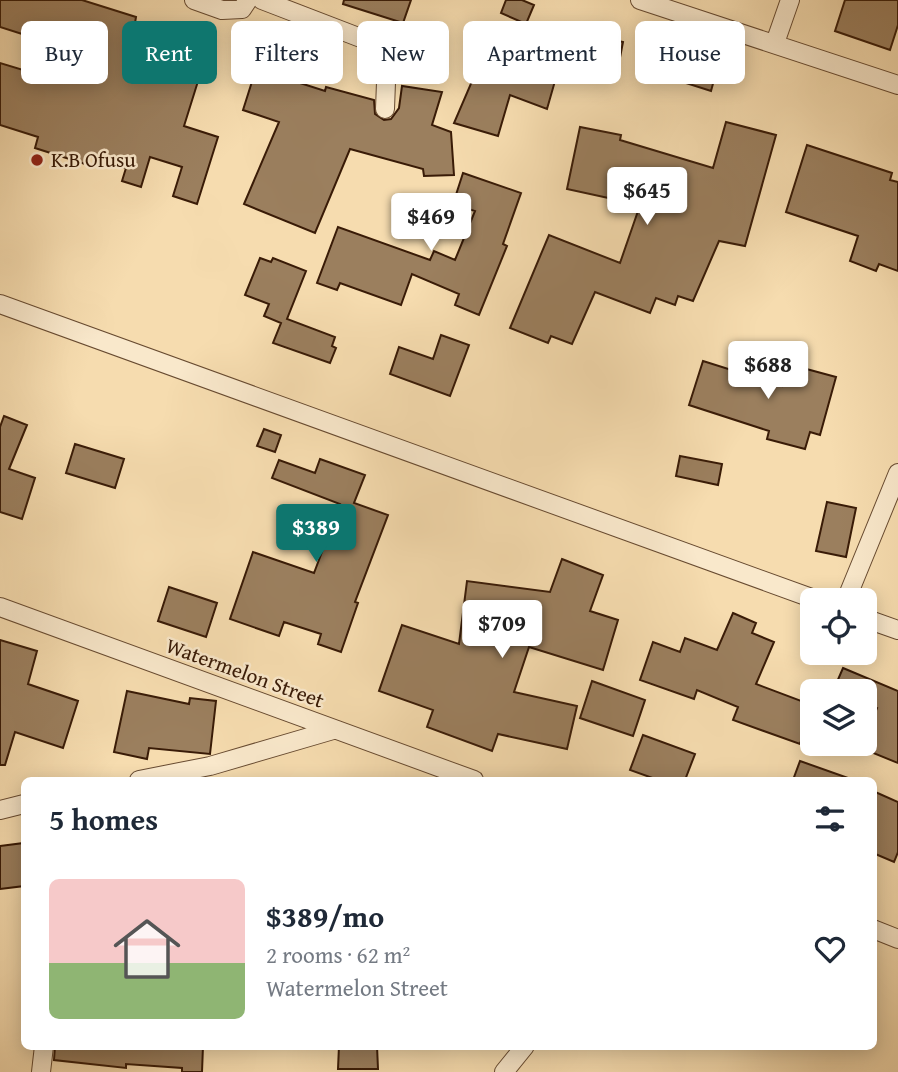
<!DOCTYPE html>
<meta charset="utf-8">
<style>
body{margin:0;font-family:"Gentium Book Plus",serif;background:#f6f6f7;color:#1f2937;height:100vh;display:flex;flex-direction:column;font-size:26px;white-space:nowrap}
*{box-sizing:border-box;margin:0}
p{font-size:23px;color:#747a83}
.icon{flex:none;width:38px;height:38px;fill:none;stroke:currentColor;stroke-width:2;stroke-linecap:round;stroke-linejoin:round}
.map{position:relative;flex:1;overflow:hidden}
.sheet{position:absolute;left:21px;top:777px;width:856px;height:273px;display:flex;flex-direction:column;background:#fff;border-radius:10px;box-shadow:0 4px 18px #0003}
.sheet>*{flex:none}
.guide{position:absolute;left:21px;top:21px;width:858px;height:63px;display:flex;gap:14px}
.tools{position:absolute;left:800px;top:588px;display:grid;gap:14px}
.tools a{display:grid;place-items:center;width:77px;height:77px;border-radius:10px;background:#fff;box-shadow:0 4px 18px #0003;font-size:35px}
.price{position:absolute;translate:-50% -60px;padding:0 16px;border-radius:7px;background:#fff;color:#222;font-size:23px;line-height:46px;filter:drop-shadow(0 2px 4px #0008)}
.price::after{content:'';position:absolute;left:50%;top:42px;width:21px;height:16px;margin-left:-10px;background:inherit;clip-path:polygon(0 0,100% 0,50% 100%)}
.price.on{background:#0f766e;color:#fff}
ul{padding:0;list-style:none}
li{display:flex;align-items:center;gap:21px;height:175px;padding:0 28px}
li span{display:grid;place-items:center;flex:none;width:196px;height:140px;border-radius:10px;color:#555}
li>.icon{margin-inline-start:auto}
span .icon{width:84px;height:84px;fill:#fffc;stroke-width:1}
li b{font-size:30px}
h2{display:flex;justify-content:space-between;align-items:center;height:84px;padding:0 28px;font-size:30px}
.chip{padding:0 24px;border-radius:10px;background:#fff;box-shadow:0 4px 18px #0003;font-size:24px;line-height:63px}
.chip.on{background:#0f766e;color:#fff}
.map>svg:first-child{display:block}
.building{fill:#9b7f5e;stroke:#391b07;stroke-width:2}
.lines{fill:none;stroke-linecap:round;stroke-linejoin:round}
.minor-casing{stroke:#684b31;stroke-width:20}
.minor{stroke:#f9e8cb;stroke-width:18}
.poi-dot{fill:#8f2418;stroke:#f9e8cb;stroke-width:2.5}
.labels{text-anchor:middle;stroke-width:5;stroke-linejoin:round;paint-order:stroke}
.poi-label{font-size:21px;fill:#391b07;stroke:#f9e8cb;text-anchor:start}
.street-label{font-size:21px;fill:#391b07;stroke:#f9e8cb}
</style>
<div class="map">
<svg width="898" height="1072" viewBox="0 0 898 1072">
<rect width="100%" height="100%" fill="#f6dcaf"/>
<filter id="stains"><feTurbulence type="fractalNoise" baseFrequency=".00286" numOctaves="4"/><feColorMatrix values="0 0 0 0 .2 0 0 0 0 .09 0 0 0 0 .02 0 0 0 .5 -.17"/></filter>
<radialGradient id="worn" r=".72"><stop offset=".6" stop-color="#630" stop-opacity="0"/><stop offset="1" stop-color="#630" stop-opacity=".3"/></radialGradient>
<path class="building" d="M0 0H82L136 17 135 23 209 46 184 126 218 137 197 204 173 196 182 167 150 157 141 187 122 181 126 168 87 155 85 164 35 148 38 137 0 125V63L56 80 66 48 0 27Z
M344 0H411L403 23 343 4Z
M506 0H522L534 5 526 24 501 13Z
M845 0H898V25L890 50 835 31Z
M605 38 623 42 619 63 601 56Z
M488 44 559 67 547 109 510 95 498 136 454 123Z
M667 53 717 69 711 91 661 75Z
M256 69 325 91 326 87 374 100 375 114 384 120 391 119 399 108 402 86 442 92 432 125 451 132 454 175 424 176 423 169 350 149 315 233 244 204 279 122 243 110Z
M726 122 776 135 745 246 719 241 693 301 678 296 675 305 656 298 650 313 595 292 572 344 551 336 548 343 510 328 549 235 620 263 638 211 634 210 636 204 567 189 580 127 621 135 620 140 713 168Z
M807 145 892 173 890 180 898 182V271L879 264 876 271 850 261 858 236 786 212Z
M463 173 521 193 503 244 507 246 479 315 455 305 459 294 412 274 401 305 340 283 337 290 317 283 338 227 430 260 434 251 455 260 475 211 453 204Z
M260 258 271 262 273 258 306 271 287 319 335 337 332 346 336 348 330 363 273 343 281 323 264 316 269 304 245 295Z
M441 335 469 345 450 396 390 374 399 347 433 359Z
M703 361 782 386 788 364 836 377 820 435 810 432 805 449 767 439 769 431 689 405Z
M4 416 27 425 9 469 35 478 22 519 0 512V427Z
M264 429 281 435 275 452 257 446Z
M75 444 124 459 115 488 66 473Z
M680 456 722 464 718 485 676 476Z
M320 459 365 475 354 503 388 515 355 602 358 603 341 652 318 644 321 634 284 622 279 636 230 619 253 552 314 573 340 504 272 478 279 460 315 473Z
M827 502 856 508 846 557 816 551Z
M562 559 603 575 590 611 618 620 603 670 529 647 514 692 577 706 567 749 498 734 492 751 427 727 433 710 379 691 402 625 459 644 467 581 550 592Z
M169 587 217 603 206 637 158 621Z
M733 613 756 623 752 633 774 642 756 684 812 705 800 744 733 720 738 707 697 690 694 699 640 680 653 642 680 652 685 638 717 650Z
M0 640 37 651 28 684 78 701 63 748 15 732 5 765H0Z
M843 668 898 691V763L861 748 877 708 864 703V691H833Z
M592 681 645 700 633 736 580 718Z
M127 691 189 704 190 698 216 701 210 754 149 748 147 759 114 752Z
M643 735 695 754 685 780H658L630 770Z
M800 761 848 778V780H793Z
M873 791 898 802V852L894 862 873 853Z
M24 843V886L0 889V846Z
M55 1046H203L202 1072H182V1068L126 1064V1068L54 1060Z
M339 1046H377L378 1069H338Z"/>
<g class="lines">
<g class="minor-casing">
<path id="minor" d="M194 0 222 10 242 9 248 0
M262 0 379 45 387 55 385 109
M640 0 898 85
M775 43 790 0
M0 304 817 600
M846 600 898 473
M0 607 474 780
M864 618 898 630
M139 780 210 766 333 730
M0 810 24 804
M873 929 898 939
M41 1072 44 1046
M504 1072 525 1046"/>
</g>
<use href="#minor" class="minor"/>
</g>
<circle class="poi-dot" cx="37" cy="160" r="7"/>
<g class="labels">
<g class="poi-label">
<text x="51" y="167">K.B Ofusu</text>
</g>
<g class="street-label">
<text transform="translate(245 673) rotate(20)" y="7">Watermelon Street</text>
</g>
</g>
<rect width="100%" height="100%" filter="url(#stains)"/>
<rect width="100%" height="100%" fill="url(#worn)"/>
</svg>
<div class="tools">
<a><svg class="icon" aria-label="locate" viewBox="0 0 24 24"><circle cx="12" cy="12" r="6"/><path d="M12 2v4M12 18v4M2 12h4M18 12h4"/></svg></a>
<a><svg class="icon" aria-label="layers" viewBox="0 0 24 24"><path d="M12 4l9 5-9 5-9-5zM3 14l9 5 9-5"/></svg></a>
</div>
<b class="price" style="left:647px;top:227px">$645</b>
<b class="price" style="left:431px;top:253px">$469</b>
<b class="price" style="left:768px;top:401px">$688</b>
<b class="price on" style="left:316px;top:564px">$389</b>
<b class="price" style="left:502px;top:660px">$709</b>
<div class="guide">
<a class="chip">Buy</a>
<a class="chip on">Rent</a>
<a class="chip">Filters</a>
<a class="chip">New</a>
<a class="chip">Apartment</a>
<a class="chip">House</a>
</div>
<section class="sheet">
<h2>5 homes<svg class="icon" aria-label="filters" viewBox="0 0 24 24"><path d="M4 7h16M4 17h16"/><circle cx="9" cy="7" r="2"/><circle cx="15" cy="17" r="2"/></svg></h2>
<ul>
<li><span style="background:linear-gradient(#f6c9c9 60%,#8fb573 0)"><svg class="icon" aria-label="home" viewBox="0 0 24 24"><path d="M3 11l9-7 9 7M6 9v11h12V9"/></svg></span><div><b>$389/mo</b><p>2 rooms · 62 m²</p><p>Watermelon Street</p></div><svg class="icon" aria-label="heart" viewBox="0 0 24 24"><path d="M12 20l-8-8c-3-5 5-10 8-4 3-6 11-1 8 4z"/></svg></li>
</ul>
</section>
</div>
